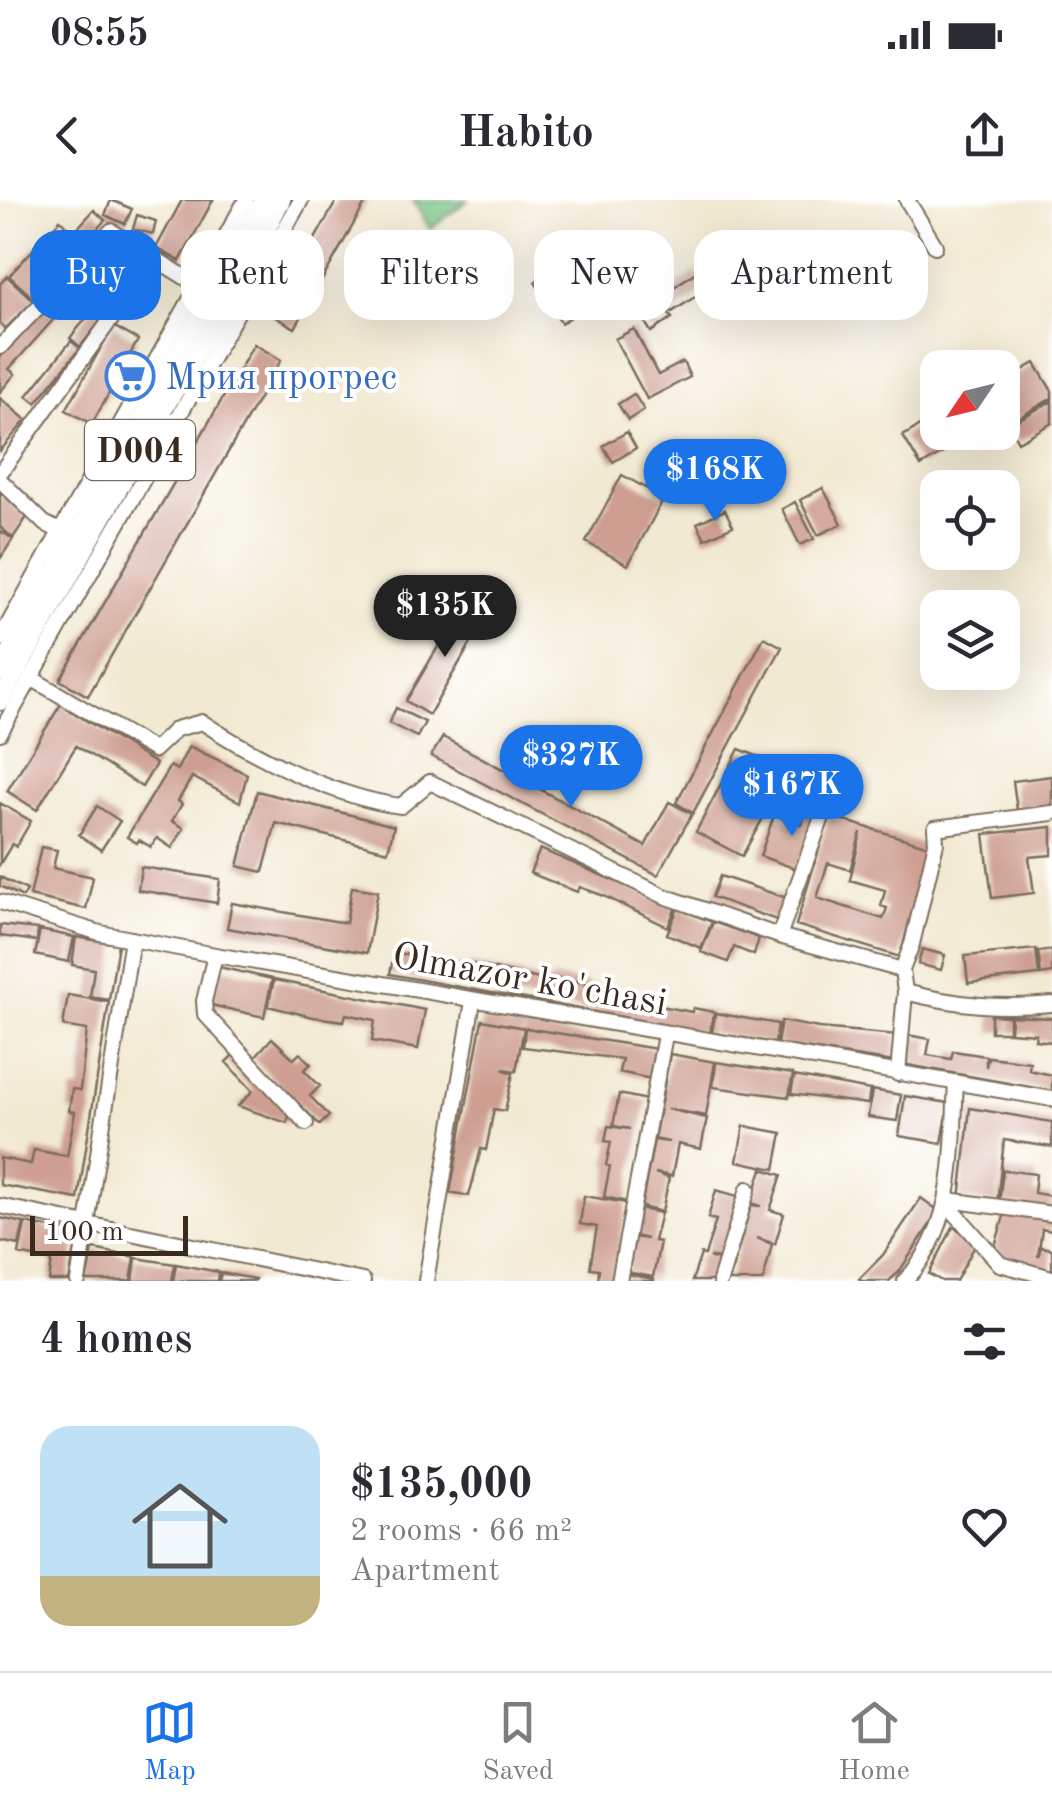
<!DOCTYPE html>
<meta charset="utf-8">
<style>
body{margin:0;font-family:"Old Standard TT",serif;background:#f2f2f3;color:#2b2b33;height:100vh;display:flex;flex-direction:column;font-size:38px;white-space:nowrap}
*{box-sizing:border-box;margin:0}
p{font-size:32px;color:#7c7c81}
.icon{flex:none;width:55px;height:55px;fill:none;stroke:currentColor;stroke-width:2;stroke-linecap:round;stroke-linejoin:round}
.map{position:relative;height:1081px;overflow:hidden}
.panel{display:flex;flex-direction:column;background:#fff;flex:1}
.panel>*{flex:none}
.banner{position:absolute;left:30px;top:30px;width:992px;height:90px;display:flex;gap:20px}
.needle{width:65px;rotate:235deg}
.buttons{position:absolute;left:920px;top:150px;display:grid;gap:20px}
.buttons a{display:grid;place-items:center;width:100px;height:100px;border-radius:20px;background:#fff;box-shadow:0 10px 40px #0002;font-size:50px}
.scale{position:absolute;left:30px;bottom:25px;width:158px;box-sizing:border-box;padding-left:10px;border:5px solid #3b2a1e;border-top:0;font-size:28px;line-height:35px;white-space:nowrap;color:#3b2a1e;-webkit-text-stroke:8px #fff;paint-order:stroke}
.price{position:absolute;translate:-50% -85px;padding:0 22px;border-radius:35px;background:#1a73e8;color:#fff;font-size:32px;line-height:65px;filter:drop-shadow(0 2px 5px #0008)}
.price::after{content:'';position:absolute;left:50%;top:60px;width:30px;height:22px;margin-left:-15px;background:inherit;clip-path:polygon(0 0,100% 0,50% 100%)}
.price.selected{background:#222;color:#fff}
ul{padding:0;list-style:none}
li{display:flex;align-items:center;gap:30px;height:250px;padding:0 40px}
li+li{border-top:2px solid #e1e1e2}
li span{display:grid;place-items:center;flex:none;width:280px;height:200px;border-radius:30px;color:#555}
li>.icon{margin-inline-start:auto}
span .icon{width:120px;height:120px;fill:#fffc;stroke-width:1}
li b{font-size:42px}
h2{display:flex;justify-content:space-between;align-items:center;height:120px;padding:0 40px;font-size:42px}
.tag{padding:0 35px;border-radius:30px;background:#fff;box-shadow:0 10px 40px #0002;font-size:35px;line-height:90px}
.tag.selected{background:#1a73e8;color:#fff}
.status{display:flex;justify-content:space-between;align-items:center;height:70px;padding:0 50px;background:#fff;direction:ltr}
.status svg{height:28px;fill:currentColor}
header{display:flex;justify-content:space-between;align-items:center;height:130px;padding:0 40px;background:#fff;font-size:45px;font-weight:700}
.menu{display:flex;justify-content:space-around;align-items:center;height:140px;border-top:2px solid #e1e1e2;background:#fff;font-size:28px;color:#7c7c81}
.menu a{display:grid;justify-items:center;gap:5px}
.menu .selected{color:#1a73e8}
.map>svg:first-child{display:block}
.green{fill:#7ac685;stroke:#5a7852;stroke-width:2.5}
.building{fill:#ce9f91;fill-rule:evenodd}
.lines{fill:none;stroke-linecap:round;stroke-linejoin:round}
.minor-casing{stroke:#7b6d5d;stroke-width:18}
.major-casing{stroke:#7b6d5d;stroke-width:21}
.minor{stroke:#fff;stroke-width:14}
.major{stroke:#fff;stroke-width:18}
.labels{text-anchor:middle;stroke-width:8;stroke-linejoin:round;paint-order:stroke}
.shield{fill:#fff;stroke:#766a62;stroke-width:2.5}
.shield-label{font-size:35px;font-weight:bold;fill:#3b2a1e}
.shop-label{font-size:38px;fill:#366cbe;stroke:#fff;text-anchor:start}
.street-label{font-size:38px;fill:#3b2a1e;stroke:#fff}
</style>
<div class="status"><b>08:55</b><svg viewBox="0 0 49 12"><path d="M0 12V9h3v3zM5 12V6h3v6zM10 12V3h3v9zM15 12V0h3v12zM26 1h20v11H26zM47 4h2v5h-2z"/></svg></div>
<header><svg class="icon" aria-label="back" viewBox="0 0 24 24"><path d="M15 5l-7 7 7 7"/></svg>Habito<svg class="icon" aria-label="share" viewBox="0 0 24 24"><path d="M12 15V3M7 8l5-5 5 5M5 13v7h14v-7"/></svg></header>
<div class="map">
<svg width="1052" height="1081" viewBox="0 0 1052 1081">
<rect width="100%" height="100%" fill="#fff"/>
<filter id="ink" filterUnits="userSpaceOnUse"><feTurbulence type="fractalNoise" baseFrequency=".01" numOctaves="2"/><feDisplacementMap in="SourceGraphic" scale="20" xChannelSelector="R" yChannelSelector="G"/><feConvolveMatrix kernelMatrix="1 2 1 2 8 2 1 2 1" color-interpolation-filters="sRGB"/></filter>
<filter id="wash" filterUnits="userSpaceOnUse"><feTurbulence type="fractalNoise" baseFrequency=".0048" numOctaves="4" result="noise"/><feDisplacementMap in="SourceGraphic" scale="40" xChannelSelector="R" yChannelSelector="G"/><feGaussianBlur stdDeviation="2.25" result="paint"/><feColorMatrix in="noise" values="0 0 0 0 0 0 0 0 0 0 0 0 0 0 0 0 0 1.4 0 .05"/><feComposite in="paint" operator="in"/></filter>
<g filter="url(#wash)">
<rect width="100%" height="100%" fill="#f2e9d2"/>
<path class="green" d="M413 0H468L430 29Z"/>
<g id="blocks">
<path class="building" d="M111 0 132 9 125 24 105 15Z
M182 0H213L180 61 156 48Z
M337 0H367L295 128 272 115Z
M94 10 105 20 35 100 9 76 60 20 74 32Z
M137 15 156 21 153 34 133 29Z
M98 47 135 78 80 147 70 138 91 112 87 109 101 91 75 70Z
M559 67 585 108 561 123 535 82Z
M75 71 87 82 9 169 15 174 0 192V150Z
M696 72 707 89 669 114 672 118 651 132 638 111Z
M7 76 34 101 5 129 0 123V84Z
M113 126 138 140 92 224 66 210Z
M634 129 658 175 683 162 690 177 647 199 615 139Z
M71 141 80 148 36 203 27 196Z
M254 144 281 160 88 496 60 480Z
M1035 163 1052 191V198L1008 224 1002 214V182Z
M634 194 644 210 628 220 618 204Z
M0 198 26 220 0 251Z
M1052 201V223L1018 242 1009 225Z
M938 215V232H978L921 266 903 236Z
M627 232 636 248 613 262 603 246Z
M622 275 664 298 628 365 586 342Z
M823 288 842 324 818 335 800 300Z
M0 291 27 317 13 338 0 327Z
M795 302 814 339 800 345 782 309Z
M725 310 733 326 705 339 697 323Z
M0 331 13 339 0 359Z
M462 406 485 419 429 515 406 501Z
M764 437 782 447 693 613 676 603Z
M64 499 71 504 68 509 156 564 142 587 76 546 37 610 7 591Z
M396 508 425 522 417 537 389 523Z
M443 537 645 646 669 602 692 614 658 675 431 556Z
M189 546 247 574 240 602 192 577 178 601 182 604 172 621 184 628 172 648 157 638 151 647 139 640 137 643 127 637 170 566 177 570Z
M739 549 790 569 742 656 696 632Z
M1052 576V606L1017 610 1013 581Z
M257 591 394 626 388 651 276 623 263 672 238 666Z
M810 600 823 605 802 671 760 656 774 615 802 625Z
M0 603 31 621 16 647 12 644 0 664Z
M97 606 120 621 101 650 79 635Z
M829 616 929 646 900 757 796 725ZM861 632 850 680 885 690 881 706 887 708 883 719 817 698 828 663 850 670Z
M1052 627V655L1029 657 1034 693 992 698 984 634Z
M41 647 57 650 53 668 93 677 86 709 30 696Z
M540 649 676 707 668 727 604 696 580 687 577 692 530 673Z
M141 667 220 679 217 703 138 690Z
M720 676 790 699 782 722 712 697Z
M0 677 27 690 23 697 0 686Z
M352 687 378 691 367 753 227 728 232 703 346 723Z
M678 708 712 722 701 748 667 734Z
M713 722 759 738 754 755 734 747 728 762 701 752Z
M0 725 38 729 37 741 0 736Z
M40 730 74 737 69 762 35 755Z
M76 737 118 744 109 800 90 797 94 769 72 765Z
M922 749 945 755 941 770 918 764Z
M1036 749 1039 775 968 783 965 756Z
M1052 750V773L1041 775 1038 752Z
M394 752 468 768 469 763 552 782V777L580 782 613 790V795L645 803 692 812 693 808 714 812 710 833 390 774Z
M219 767 272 779 264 817 211 805Z
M274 780 425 810 418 849 372 841 375 820 346 814 344 821 313 817 268 806Z
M68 795 109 802 78 999 0 985V958L31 964 34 950 67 956 75 912 69 911 72 889 80 890 87 830 63 826Z
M715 813 778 824 775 843 712 833Z
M991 815 1009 816V832H991Z
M1011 816 1052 818V842L1035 840 1036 834 1010 832Z
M482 820 524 828 516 871 502 869 513 873 505 911 494 909 486 950 481 949 469 996 450 992Z
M781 821 819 828 897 835 894 862 777 844Z
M525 828 657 849 651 879 619 872 622 859 523 847Z
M907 835 930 839 927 855 951 859 953 851 986 856V867L988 857 1030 862 1029 870 1052 875V891L902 864Z
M272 838 294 859 300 853 311 864 304 870 320 886 310 896 329 916 320 925 253 859Z
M237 851 291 908 287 923 238 906 253 891 226 862Z
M670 854 715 862 706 916 667 909 707 918 701 949 678 944 672 976 655 973 669 978 662 1012 641 1007 654 940 669 942 654 939Z
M716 862 793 874 789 897 713 887Z
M794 876 870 890 868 904 791 894Z
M872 890 901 895 897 921 868 917Z
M619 894 647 900 627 1002 604 997 610 966 606 965 611 942 605 941 608 926 630 929 613 926Z
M905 896 949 903 942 943 899 936Z
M970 908 1052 922V947L1004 940 997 1003 960 999Z
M744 926 782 933 775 969 737 961Z
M762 969 782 975 770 1010 784 1014 775 1044 757 1038 772 1044 763 1081H729L751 1005 761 1006 751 1003Z
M1003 970 1036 974 1034 993 1052 996V1010L999 1003Z
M716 990 741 997 723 1060 709 1057 722 1061 716 1081H692L701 1054 705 1055 716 1020 708 1018Z
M584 996 627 1003 614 1081H598L599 1069 590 1068 597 1027 580 1024Z
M921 998 939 1011 899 1072 889 1081H861L859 1079 883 1055Z
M640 1009 661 1013 654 1041 660 1042 653 1077 627 1072 633 1037 647 1039 634 1036Z
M1005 1013 1052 1018V1031L1042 1029 1038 1057 1041 1047 1052 1049V1071L1004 1060 995 1046Z
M0 1018 24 1023 19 1045 0 1041Z
M25 1023 78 1033 69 1081H49L52 1061 19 1054Z
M953 1027 978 1040 956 1081H942L929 1074Z
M93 1049 135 1057 131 1081H86Z
M136 1058 175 1064 172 1081H133Z
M176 1064 219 1072 218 1081H173Z
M221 1073 255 1079 254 1081H219Z
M627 1074 654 1079V1081H625Z"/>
</g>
</g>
<g filter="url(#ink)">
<use href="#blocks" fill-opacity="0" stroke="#7b6d5d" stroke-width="2.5"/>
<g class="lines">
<g class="minor-casing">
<path id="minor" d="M907 0 935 46
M0 147 111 31 199 86
M0 273 109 122 160 63
M0 280 44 323 60 331
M0 439 246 0
M31 478 154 550 176 529 202 522C255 557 339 599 401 606L430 582 664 696 779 736 902 770
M0 533 301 0
M0 702 100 733 215 755 1052 899
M779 736 826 606
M215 755 204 801 205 814 306 923
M905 792C956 805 1000 809 1052 804
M898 874 905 792 902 770 912 744 936 643 935 628 1052 613
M948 1000 1052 1014
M948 1005 1000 1064 1052 1078
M0 1006 363 1081
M78 1081 132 739
M426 1081 473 801
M619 1081 665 835
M720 1081 748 989
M905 1081C957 1026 952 952 956 882"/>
</g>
<g class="major-casing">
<path id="major" d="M149 235 177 221
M0 471 264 0
M0 501 148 235 241 78 281 0"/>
</g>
<use href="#minor" class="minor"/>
<use href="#major" class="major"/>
</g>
</g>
<defs>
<g id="supermarket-ring" transform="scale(2.5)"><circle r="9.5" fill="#fff" stroke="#3f7fe0" stroke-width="1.5"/><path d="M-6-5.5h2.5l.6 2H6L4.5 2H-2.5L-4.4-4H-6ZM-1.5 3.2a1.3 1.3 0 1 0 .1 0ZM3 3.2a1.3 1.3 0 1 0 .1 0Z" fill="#3f7fe0"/></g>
</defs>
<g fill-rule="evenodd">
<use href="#supermarket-ring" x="130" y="176"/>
</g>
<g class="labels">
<rect class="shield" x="85" y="220" width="110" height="60" rx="8"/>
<g class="shield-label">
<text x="140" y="262">D004</text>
</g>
<g class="shop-label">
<text x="165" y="189">Мрия прогрес</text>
</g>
<g class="street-label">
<text transform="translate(530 778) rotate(10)" y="13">Olmazor ko'chasi</text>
</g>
</g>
</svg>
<div class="buttons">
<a><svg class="needle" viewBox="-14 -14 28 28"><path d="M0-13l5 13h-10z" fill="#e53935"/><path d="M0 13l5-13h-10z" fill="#7c7c81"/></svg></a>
<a><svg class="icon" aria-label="locate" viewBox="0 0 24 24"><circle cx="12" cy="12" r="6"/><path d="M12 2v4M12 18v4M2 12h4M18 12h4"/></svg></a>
<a><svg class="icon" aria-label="layers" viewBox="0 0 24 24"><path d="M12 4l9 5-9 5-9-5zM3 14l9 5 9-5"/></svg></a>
</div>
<div class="scale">100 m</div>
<b class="price" style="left:715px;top:324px">$168K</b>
<b class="price selected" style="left:445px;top:460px">$135K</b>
<b class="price" style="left:571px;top:610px">$327K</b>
<b class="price" style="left:792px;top:639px">$167K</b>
<div class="banner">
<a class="tag selected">Buy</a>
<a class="tag">Rent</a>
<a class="tag">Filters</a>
<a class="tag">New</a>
<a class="tag">Apartment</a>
</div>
</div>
<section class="panel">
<h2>4 homes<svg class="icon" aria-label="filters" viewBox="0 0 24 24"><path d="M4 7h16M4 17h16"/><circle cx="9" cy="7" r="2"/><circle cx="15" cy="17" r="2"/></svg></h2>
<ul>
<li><span style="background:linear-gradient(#bfe0f5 75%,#c2b280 0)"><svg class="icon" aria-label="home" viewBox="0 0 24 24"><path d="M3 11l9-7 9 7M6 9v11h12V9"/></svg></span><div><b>$135,000</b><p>2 rooms · 66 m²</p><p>Apartment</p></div><svg class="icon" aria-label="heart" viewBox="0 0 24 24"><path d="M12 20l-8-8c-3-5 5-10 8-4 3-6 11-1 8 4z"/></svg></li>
</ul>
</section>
<nav class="menu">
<a class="selected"><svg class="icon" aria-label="map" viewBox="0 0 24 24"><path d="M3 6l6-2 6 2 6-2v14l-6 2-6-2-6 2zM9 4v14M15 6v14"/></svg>Map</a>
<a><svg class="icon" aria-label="saved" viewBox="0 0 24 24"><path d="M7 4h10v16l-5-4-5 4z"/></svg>Saved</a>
<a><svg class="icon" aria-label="home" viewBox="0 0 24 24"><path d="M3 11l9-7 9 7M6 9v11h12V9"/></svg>Home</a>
</nav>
